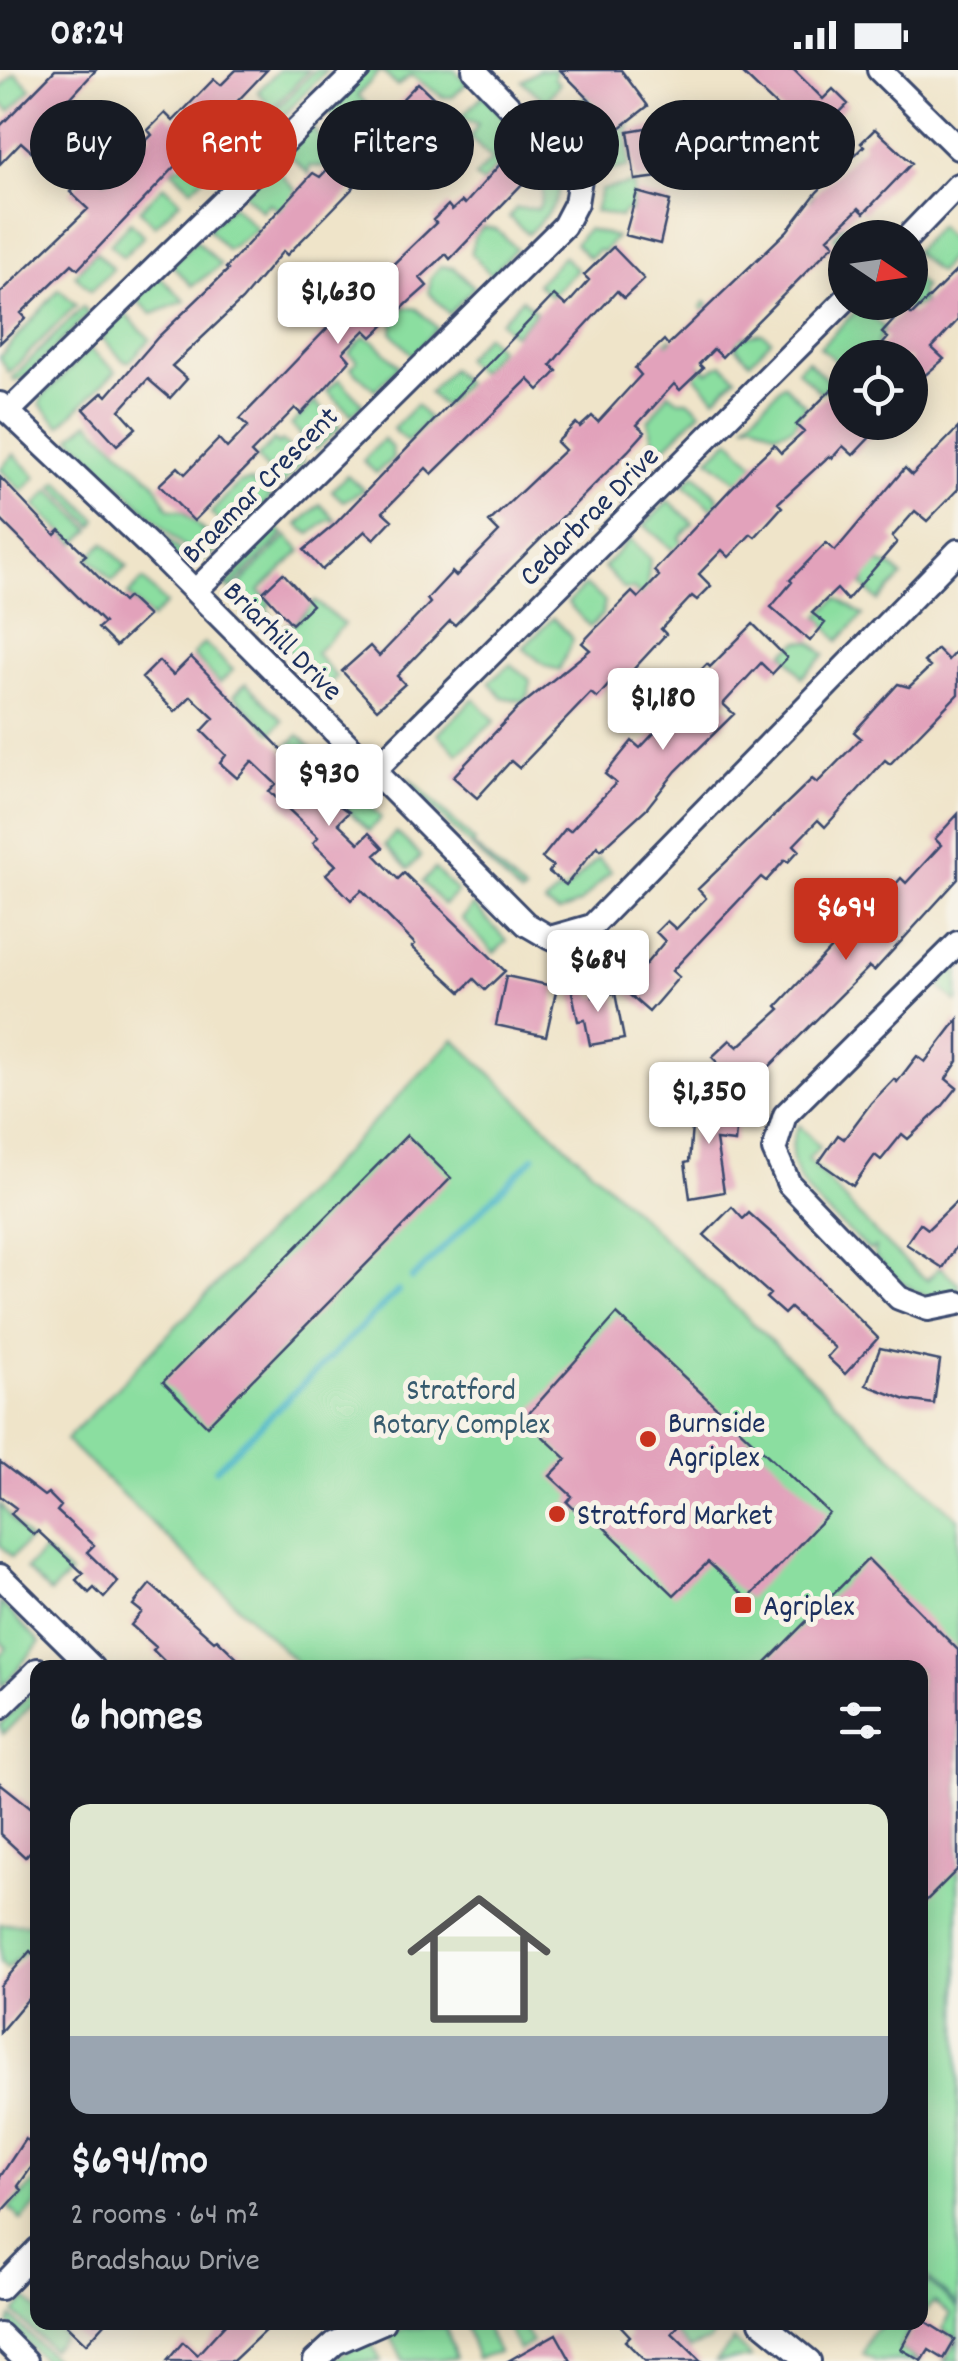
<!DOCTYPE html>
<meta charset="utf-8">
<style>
body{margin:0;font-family:Dekko,sans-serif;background:#242831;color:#f1f3f6;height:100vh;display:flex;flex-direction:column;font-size:38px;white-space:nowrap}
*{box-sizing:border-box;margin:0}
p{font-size:32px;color:#9ea1a6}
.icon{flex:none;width:55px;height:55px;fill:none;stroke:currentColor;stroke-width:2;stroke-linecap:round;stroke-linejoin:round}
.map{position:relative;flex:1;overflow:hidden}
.side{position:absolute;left:30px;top:1590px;width:898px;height:670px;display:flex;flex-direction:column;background:#171b24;border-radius:20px;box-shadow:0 5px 25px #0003}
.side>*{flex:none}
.banner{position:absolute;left:30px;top:30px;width:900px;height:90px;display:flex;gap:20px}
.needle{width:65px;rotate:103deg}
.buttons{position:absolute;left:828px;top:150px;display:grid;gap:20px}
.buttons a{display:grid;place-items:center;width:100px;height:100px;border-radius:50%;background:#171b24;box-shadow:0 5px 25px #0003;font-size:50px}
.price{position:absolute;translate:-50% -85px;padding:0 22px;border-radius:10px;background:#fff;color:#222;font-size:32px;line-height:65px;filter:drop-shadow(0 2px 5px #0008)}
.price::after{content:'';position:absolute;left:50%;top:60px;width:30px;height:22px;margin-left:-15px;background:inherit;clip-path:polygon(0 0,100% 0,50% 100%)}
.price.active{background:#c8321e;color:#fff}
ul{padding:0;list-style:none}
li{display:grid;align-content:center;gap:20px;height:530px;padding:0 40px}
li+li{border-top:2px solid #363941}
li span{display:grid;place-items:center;height:310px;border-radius:20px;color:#555}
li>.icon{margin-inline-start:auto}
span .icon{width:180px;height:180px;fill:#fffc;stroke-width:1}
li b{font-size:42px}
h2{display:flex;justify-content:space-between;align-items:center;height:120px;padding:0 40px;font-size:42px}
.chip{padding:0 35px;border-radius:45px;background:#171b24;box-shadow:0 5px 25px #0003;font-size:35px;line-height:90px}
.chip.active{background:#c8321e;color:#fff}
.status{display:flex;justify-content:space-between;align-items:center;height:70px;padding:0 50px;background:#171b24;direction:ltr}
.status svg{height:28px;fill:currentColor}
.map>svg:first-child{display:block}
.green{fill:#8bdea0;stroke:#53867f;stroke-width:2.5}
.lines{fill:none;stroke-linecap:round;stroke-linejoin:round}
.stream{stroke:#4cb7c9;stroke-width:6}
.building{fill:#e2a2bb}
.minor-casing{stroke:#3b4a6e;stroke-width:28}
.minor{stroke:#fff;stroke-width:22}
.poi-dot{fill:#c8321e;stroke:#f7f3e8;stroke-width:4}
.labels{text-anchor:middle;stroke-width:10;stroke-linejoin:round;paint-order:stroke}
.street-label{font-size:30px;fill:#1b2f5e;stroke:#f7f3e8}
.park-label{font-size:30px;fill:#375b6e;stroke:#f7f3e8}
.poi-label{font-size:30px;fill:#1b2f5e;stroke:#f7f3e8;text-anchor:start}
</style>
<div class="status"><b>08:24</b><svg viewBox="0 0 49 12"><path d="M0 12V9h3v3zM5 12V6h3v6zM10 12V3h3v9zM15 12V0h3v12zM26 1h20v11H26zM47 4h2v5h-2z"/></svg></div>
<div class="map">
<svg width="958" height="2291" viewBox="0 0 958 2291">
<rect width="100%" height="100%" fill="#f7f3e8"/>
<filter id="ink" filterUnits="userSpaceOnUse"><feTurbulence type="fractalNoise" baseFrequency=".01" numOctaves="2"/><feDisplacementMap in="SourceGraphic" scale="20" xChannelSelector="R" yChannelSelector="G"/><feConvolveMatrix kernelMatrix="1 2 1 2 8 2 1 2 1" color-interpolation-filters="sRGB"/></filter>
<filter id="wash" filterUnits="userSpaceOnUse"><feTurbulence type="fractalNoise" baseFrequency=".0048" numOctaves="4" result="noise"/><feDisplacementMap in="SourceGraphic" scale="40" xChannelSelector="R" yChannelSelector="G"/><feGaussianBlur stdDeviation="2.25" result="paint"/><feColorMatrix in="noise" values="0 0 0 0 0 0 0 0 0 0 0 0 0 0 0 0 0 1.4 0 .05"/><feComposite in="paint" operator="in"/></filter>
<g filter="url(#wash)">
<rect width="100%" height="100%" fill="#efe4c9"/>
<path class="green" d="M279 0H309L272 39 258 21Z
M315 0H327L281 48 274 42Z
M364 0H455L467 13 453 27H443L411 5 397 16 381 0 358 25 375 43 361 53 343 56 325 40Z
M539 0H556L554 9 560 13 546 32 522 11Z
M15 3 31 19 10 41 0 32V19Z
M592 21 602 38 593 48 596 52 578 66 560 47Z
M483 25 554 96C568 128 550 141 528 164L509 147 516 138 538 139C547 121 542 103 525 93L518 103 504 89 483 113 475 107 492 89 470 68 478 54 461 47Z
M242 33 259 51 236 74 228 65 233 55 227 53Z
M120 40C136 49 140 56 146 68 150 78 167 90 175 98L201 89 212 99 192 119 146 76 138 84 131 80 113 100 109 113 78 90Z
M629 54 628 97 597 103 590 83Z
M310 55 336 86 326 97 309 96V104L284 81Z
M272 94 297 122 280 141 269 133 262 141 243 123Z
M635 113 631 142 624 141 620 147 595 141 601 120Z
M164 115 180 131 155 156 140 140Z
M814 125 841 155 862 158 870 149 882 159 873 167 845 168V192L833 180 839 174 834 167 841 159 810 129Z
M232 135 257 159 227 180 208 159Z
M130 152 144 166 123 187 110 174Z
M938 156 958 176 938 203 914 182Z
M483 157 496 159 516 178 491 205 471 183 474 168Z
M587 159 616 167 603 182 599 180 589 188 575 174Z
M196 170 221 195 192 216 172 195Z
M96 182 113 199 91 221 75 205Z
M564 186 577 200 551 226 537 214Z
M441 196 454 198 474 217 449 244 429 222 431 207Z
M910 203 924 217 920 221 923 233 897 242 887 233 910 232Z
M160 207 185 231 152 244 137 230Z
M59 219 76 235 9 303 0 287Z
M522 229 536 242 514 265 500 252Z
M705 232 741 267 762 263 771 270 750 292 736 277 738 273 701 237Z
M861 236 884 258 875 279 885 287 845 288 844 299 820 277Z
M83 237 88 244 27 306 15 311 12 308Z
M404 237 417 239 437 258 412 285 392 263 395 248Z
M125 244 150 269 130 291H124L102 268Z
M486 265 499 279 478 302 464 289Z
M364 267 375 272 399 296 375 320 351 298 357 291 349 283Z
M671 269 708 302 722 294 736 307 715 328 666 273Z
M90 279 116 301 60 356 40 334 42 327Z
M807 290 831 314 821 323 797 300Z
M451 299 465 313 443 336 429 323Z
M339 309 363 334 352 345 327 321Z
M784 314 805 335 793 357 776 363 753 351 745 354Z
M669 323 678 330H688L701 341 664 378 653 369 648 351Z
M315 332 340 357 316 380 291 355Z
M416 335 429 349 407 372 393 359Z
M89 352 154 412 169 439 184 442 221 478 199 492 71 367Z
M383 369 392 378 393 388 376 403 363 391Z
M730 369 775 416H743L709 389Z
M274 370 278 374 282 371 304 391 282 415 257 388Z
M69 372 191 492 190 494 177 488 64 377Z
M14 384 36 407 22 421 0 399Z
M695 404 718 427 717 433 730 445 726 450 684 415Z
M347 405 364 420 343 431 332 421Z
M58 411 97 450 93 456 53 416Z
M251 411 271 428 233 466 211 443 239 413Z
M50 420 91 460 75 474 35 436Z
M669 431 693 453 679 468 700 503 644 455Z
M320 434 337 451 329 450 310 464 298 455Z
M277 458 284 464 231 518 225 517Z
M287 466 301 481 259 521 271 533 266 538 271 545 261 555 230 524Z
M630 469 650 489 647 515 674 539 649 535 634 519H624L604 497Z
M104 473 127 497 112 511 89 487Z
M873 492 891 496 902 507 878 531 862 515 865 511 860 505Z
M143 510 166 534 151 549 128 525Z
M585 515 605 531 602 545 590 557 568 533Z
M837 528 863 545 838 571 819 546Z
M315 531 344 554 316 583 336 607 326 617 274 567 290 552 294 555Z
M553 548 573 569 559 600 546 596 523 578Z
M799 571 811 572 825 585 802 607 784 583Z
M204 573 233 600 220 613 193 585Z
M511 594 530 610 529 624 522 631 502 627 489 612Z
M246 613 283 651 272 663 234 625Z
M474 628 495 651 458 684 438 664Z
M299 665 321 688 308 700 286 678Z
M410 709 475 772 473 775 525 822 521 825 424 730 412 718Z
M359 725 381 748 369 761 346 738Z
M396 762 421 786 408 799 385 775Z
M598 788 611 801 580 833 559 842 545 834 558 821 564 822Z
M435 799 457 822 444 835 422 812Z
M473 835 507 871 494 883 462 849Z
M958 893V930L956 932 938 915Z
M454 969 958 1449V2236L920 2201V1598L301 1597 66 1370Z
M799 1055 820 1077 808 1089C845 1129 882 1175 927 1210L940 1197 958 1213V1221C923 1240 899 1209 875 1187V1178L869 1180C835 1147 770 1107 799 1055Z
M0 1434 29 1470 12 1487 0 1475Z
M44 1481 70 1504 50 1523 26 1499Z
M0 1532 40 1572 2 1617 0 1586 7 1578 0 1571Z
M37 1617V1630L3 1664 0 1655Z
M0 1854H35L37 1881 29 1878 7 1899 0 1892Z
M37 2110V2134L21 2150 9 2138Z
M929 2212 958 2239V2291H944L958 2269 942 2259 951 2244 934 2232 920 2246V2220Z
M27 2229 37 2239 38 2252 51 2253 64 2265 51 2279 14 2243Z
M11 2247 56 2291H44L9 2254Z
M505 2253H521L532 2272 519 2280Z
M685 2253H713L720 2259 708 2271 690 2278 675 2263Z
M884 2253H912L899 2278 920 2291H876L863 2284 871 2264Z
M484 2254 498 2282 477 2288 466 2257Z
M446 2257 456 2288 403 2291 390 2264 405 2258Z
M369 2269 381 2291H331Z
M734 2270 751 2288 716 2291Z"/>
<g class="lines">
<path class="stream" d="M412 1209 534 1087
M216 1399 398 1221"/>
</g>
<g id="blocks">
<path class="building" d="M55 0H96L50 50 56 56 32 82 21 72 0 94V56Z
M236 0H267L78 199 72 194 21 243 26 248 0 273V223L88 139 70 122 92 99 105 111 152 65 148 60 165 43 173 51 214 9 221 15Z
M560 0H621L648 36 611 65 597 47 602 42Z
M739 0H794L823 29 833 19 848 34 812 70Z
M418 13 458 51 440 71 416 48 394 69 400 75 386 89 380 82 350 112 354 117 326 146 287 185 283 181 242 230 172 296 187 309 170 328 148 309 120 340 136 358 117 375 84 339 103 322 107 326 158 267 228 200 226 198 313 103 320 107 342 84 338 80 361 58 365 62 381 45 384 48Z
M657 56 661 81 672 79 675 105 635 110 628 61Z
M875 59 912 93 864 143 859 138 828 168 834 174 722 287 714 279 699 294 703 298 680 320 674 314 637 355 645 362 628 381 455 555 450 551 397 606 405 614 377 639 342 601 370 576 379 586 430 533 427 529 452 502 456 506 499 462 489 452 565 380 557 372 576 353 580 357 592 346 598 352 641 305 635 298 664 270 668 275 787 161 817 122 864 76 861 73Z
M502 92 524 112 450 189 446 184 420 208 427 216 410 231 372 267 365 260 343 282 350 290 328 315 301 344 295 338 251 383 256 388 194 451 159 415 178 397 185 404 219 369 227 378 248 356 240 349 309 277 338 247 346 254 389 208 384 203 436 153 433 150 448 135 452 140 462 131 465 134Z
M637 122 670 131 660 174 625 165Z
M613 177 644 209 624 228 617 221 563 280 551 295 557 301 539 320 528 309 432 404 426 398 383 442 392 450 374 469 365 461 322 500 304 480 334 455 554 225 566 236 589 210 584 205Z
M958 199V250L932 278 944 289 910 318V288H870L888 268 882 263 905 238 912 245Z
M845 306V352H860L873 364 853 385 843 376 832 388 829 386 778 433 782 437 755 467 751 464 729 487 722 480 699 504 711 516 697 530 692 526 661 559 666 564 618 616 612 611 597 628 591 623 519 698 511 691 477 728 453 707 518 638 590 580 582 573 598 556 632 522 638 528 659 506 654 501 756 392 774 375 781 383 804 362 796 355Z
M958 358V419L927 451 915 441 892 467 897 472 847 530 837 519 812 543 825 553 810 571 771 537 792 512 790 510 826 473 835 481 905 398 912 405Z
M0 407 55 465 60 460 86 485 81 489 123 532 128 527 148 546 116 576 98 558 104 553 0 449Z
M283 503 312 535 292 554 263 522Z
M753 554 787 588 772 604 761 593 723 634 734 644 676 701 647 738 601 780 597 776 566 815 549 802 553 796 542 788 566 758 570 761 616 713 605 704 632 671 640 678 701 613 694 607 707 594 710 597Z
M937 579 948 590 958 579V624L890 694 885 690 825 757 818 750 794 775 799 780 788 792 785 790 766 811 761 807 672 901 679 907 649 942 624 920 665 871 656 862 667 851 676 859 706 828 698 819 812 709 817 713 861 668 854 662 898 614 909 617 930 597 924 592Z
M191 587 331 730 349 742 338 753 359 773 369 763 383 778 375 785 398 809 404 803 505 901 485 920 474 909 461 922 412 877 415 874 362 820 351 830 326 804 336 795 313 773 318 767 269 721 276 714 252 691 237 708 220 693 226 685 202 661 214 648 191 626 175 642 142 608 159 591 173 605Z
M958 744V809L874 901 869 897 745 1021 712 987 730 970 738 977 780 939 777 936 834 875 839 880 901 808 906 813 941 775 935 769Z
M506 906 557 917 546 966 496 955Z
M591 913 593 927 615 923 624 969 590 975 585 950 578 951 571 917Z
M958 949V991L946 1009 957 1018 941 1038 908 1069 902 1064 881 1090 875 1085 853 1116 819 1092 838 1065 844 1069 871 1033 894 1009 897 1012 917 986 925 992Z
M694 1033 738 1037 735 1072 716 1070 724 1122 690 1128 685 1093 689 1092Z
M407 1065 451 1108 207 1356 163 1312Z
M958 1130V1174L943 1198 906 1174 920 1153 928 1159Z
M732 1137 743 1149 749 1143 787 1177 878 1268 845 1304 827 1287 835 1278 790 1238 784 1244 766 1228 770 1224 704 1165Z
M617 1244 829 1443 748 1529 708 1492 674 1525 585 1439 580 1445 567 1432 572 1426 550 1406 567 1389 524 1349Z
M880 1278 940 1291 934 1334 906 1330 866 1315Z
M0 1392 44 1426 48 1423 61 1436 57 1441 94 1475 87 1482 118 1512 104 1528 94 1518 89 1523 76 1510 83 1503 38 1461 34 1465 11 1444 16 1438 0 1426Z
M868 1489 958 1580V1799L920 1837V1598H760Z
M150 1514 214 1571 217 1569 247 1598H171L153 1580 156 1577 131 1555 142 1542 133 1535Z
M0 1713 38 1743V1773L25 1787 0 1764Z
M30 1881 38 1889V1917L0 1962V1916Z
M25 2069 38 2077V2088L18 2116 22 2120 0 2144V2107Z
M63 2252H106L86 2274Z
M227 2252H274L233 2291H167L183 2272 197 2285Z
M617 2252H682L672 2263 701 2291H645L625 2271 630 2266Z
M916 2252H926L955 2270 944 2289 929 2280 922 2291 901 2279Z
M556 2264 571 2291H508Z"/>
</g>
</g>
<g filter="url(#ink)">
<use href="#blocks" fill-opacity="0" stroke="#3b4a6e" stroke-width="2.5"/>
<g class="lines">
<g class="minor-casing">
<path id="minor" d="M879 0 958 78
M907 168 958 115
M0 334 151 477 526 854 550 868 592 856 958 481
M8 342 358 0
M195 521 564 156 576 133 580 109 474 0
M373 702 845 230
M958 873 785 1045 774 1080 789 1114 899 1228 928 1239 958 1233
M0 1506 93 1598
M0 1637 38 1600
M0 2218 38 2179
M761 2252 809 2291
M0 2265 26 2291
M315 2291 335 2273 383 2252"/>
</g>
<use href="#minor" class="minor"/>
</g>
</g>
<g class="poi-dot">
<circle cx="648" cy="1369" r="10"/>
<circle cx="557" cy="1444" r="10"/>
<rect x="733" y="1525" width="20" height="20" rx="5"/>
</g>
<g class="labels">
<g class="street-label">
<text transform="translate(259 414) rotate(-45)" y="10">Braemar Crescent</text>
<text transform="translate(588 445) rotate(-45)" y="10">Cedarbrae Drive</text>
<text transform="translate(284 570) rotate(45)" y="10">Briarhill Drive</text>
</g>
<g class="park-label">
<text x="461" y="1329">Stratford<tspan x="461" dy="34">Rotary Complex</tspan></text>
</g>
<g class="poi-label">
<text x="668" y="1362">Burnside<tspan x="668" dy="34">Agriplex</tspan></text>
<text x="577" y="1454">Stratford Market</text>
<text x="763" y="1545">Agriplex</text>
</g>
</g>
</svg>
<div class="buttons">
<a><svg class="needle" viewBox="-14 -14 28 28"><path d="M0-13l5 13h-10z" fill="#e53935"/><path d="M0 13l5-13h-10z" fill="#9ea1a6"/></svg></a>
<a><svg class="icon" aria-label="locate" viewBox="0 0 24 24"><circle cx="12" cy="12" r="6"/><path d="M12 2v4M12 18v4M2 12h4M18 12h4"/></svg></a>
</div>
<b class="price" style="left:338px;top:277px">$1,630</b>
<b class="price" style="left:663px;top:683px">$1,180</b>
<b class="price" style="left:329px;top:759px">$930</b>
<b class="price active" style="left:846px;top:893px">$694</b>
<b class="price" style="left:598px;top:945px">$684</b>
<b class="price" style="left:709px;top:1077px">$1,350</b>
<div class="banner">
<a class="chip">Buy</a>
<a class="chip active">Rent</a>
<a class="chip">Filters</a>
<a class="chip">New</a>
<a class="chip">Apartment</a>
</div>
<section class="side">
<h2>6 homes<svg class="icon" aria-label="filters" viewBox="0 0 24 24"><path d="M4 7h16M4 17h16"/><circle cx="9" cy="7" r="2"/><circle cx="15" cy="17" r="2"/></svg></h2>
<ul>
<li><span style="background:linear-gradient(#dfe7d0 75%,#9aa5b1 0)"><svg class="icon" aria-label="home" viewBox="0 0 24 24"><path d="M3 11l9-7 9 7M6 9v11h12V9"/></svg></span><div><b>$694/mo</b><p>2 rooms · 64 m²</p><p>Bradshaw Drive</p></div></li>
</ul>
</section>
</div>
